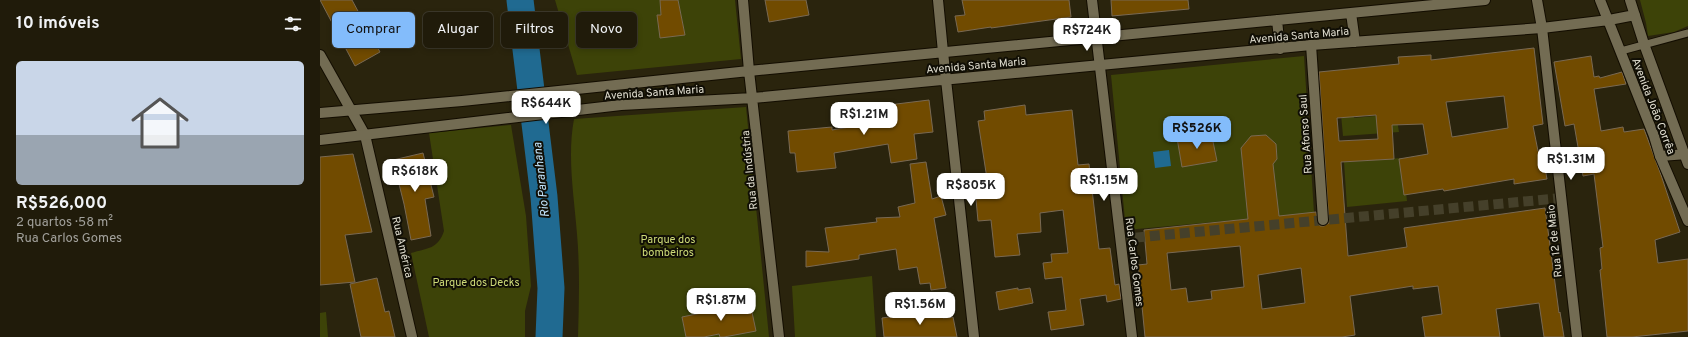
<!DOCTYPE html>
<html lang="pt">
<meta charset="utf-8">
<style>
body{margin:0;font-family:Overpass,sans-serif;background:#282413;color:#f1f3f6;height:100vh;display:flex;flex-direction:column;font-size:15px;white-space:nowrap}
*{box-sizing:border-box;margin:0}
p{font-size:13px;color:#a2a19c}
.icon{flex:none;width:22px;height:22px;fill:none;stroke:currentColor;stroke-width:2;stroke-linecap:round;stroke-linejoin:round}
.map{position:relative;flex:1;overflow:hidden}
.side{display:flex;flex-direction:column;background:#201b0a;width:320px}
.side>*{flex:none}
.hud{position:absolute;left:12px;top:12px;width:380px;height:36px;display:flex;gap:8px}
.price{position:absolute;translate:-50% -34px;padding:0 9px;border-radius:8px;background:#fff;color:#222;font-size:13px;line-height:26px;filter:drop-shadow(0 1px 2px #0008)}
.price::after{content:'';position:absolute;left:50%;top:24px;width:12px;height:9px;margin-left:-6px;background:inherit;clip-path:polygon(0 0,100% 0,50% 100%)}
.price.selected{background:#83bcfb;color:#111}
ul{padding:0;list-style:none}
li{display:grid;align-content:center;gap:8px;height:212px;padding:0 16px}
li span{display:grid;place-items:center;height:124px;border-radius:6px;color:#555}
li>.icon{margin-inline-start:auto}
span .icon{width:72px;height:72px;fill:#fffc;stroke-width:1}
li b{font-size:17px}
h2{display:flex;justify-content:space-between;align-items:center;height:48px;padding:0 16px;font-size:17px}
.tag{padding:0 14px;border-radius:6px;background:#201b0a;box-shadow:0 2px 6px #0003,0 0 0 1px #3d392b;font-size:14px;line-height:36px}
.tag.selected{background:#83bcfb;color:#111}
main{display:flex;flex:1;min-height:0}
.map>svg:first-child{display:block}
.green{fill:#3d4308}
.water{fill:#206a91}
.lines{fill:none;stroke-linecap:round;stroke-linejoin:round}
.river{stroke:#206a91;stroke-width:27}
.building{fill:#714b00;stroke:#796953;fill-rule:evenodd}
.pedestrian-tunnel{stroke:#45402a;stroke-width:10;stroke-dasharray:10 5;stroke-linecap:butt}
.service-casing{stroke:#130d00;stroke-width:9}
.pedestrian-casing{stroke:#130d00;stroke-width:12}
.minor-casing{stroke:#130d00;stroke-width:12}
.tertiary-casing{stroke:#130d00;stroke-width:12}
.secondary-casing{stroke:#130d00;stroke-width:12}
.service{stroke:#736c53;stroke-width:7}
.pedestrian{stroke:#736c53;stroke-width:10}
.minor{stroke:#736c53;stroke-width:10}
.tertiary{stroke:#736c53;stroke-width:10}
.secondary{stroke:#736c53;stroke-width:10}
.labels{text-anchor:middle;stroke-width:4;stroke-linejoin:round;paint-order:stroke}
.street-label{font-size:11px;fill:#e1ded0;stroke:#100e05}
.park-label{font-size:11px;fill:#cedb78;stroke:#100e05}
.water-label{font-size:12px;font-style:italic;fill:#c4e7ff;stroke:#100e05}
</style>
<main>
<section class="side">
<h2>10 imóveis<svg class="icon" aria-label="filters" viewBox="0 0 24 24"><path d="M4 7h16M4 17h16"/><circle cx="9" cy="7" r="2"/><circle cx="15" cy="17" r="2"/></svg></h2>
<ul>
<li><span style="background:linear-gradient(#c9d6e8 60%,#9aa5b1 0)"><svg class="icon" aria-label="home" viewBox="0 0 24 24"><path d="M3 11l9-7 9 7M6 9v11h12V9"/></svg></span><div><b>R$526,000</b><p>2 quartos · 58 m²</p><p>Rua Carlos Gomes</p></div></li>
</ul>
</section>
<div class="map">
<svg width="1368" height="337" viewBox="0 0 1368 337">
<rect width="100%" height="100%" fill="#2a240d"/>
<path class="green" d="M235 0H415L421 59 257 75Z
M1320 0H1368V26L1354 32 1328 36 1326 23Z
M984 56 994 213 806 230 791 75Z
M1018 82 1030 83 1034 118 1076 114 1079 132 1023 136Z
M426 107 449 337H258C259 303 260 268 257 234 254 195 247 157 254 119Z
M191 125 206 216 211 286 205 311V337H109L91 253C108 248 118 249 124 231L109 133Z
M1082 158 1087 201 1027 207 1024 162Z
M552 276 556 337H475L472 286Z
M6 312 8 337H0V313Z"/>
<path class="water" d="M849 150 851 166 835 168 833 152Z"/>
<g class="lines">
<path class="river" d="M200 0 224 197 231 288 229 337"/>
</g>
<path class="building" d="M0 0H32L60 52 35 66Z
M340 0H358L365 35 340 38 337 15H341Z
M445 0H486L489 15 449 22Z
M642 0H749L751 17 671 28V27L638 32 635 16 645 15Z
M791 0H868L869 9 792 16Z
M1214 48 1223 124 1213 126 1218 151H1222L1227 179 1194 184V179L1124 191 1123 189 1084 195 1079 159 1108 154 1103 124 1072 125 1074 159 1021 162 1028 256 1087 247 1084 228 1225 208 1239 313 1240 312 1244 337H1224L1219 303 1176 309 1180 337H1105L1102 317 1122 314 1118 286 1093 289V286L1030 296 1035 335 1022 337H825L821 296 814 297 812 282 820 281 818 265 827 264 824 230 928 219 921 148 931 136 946 135 956 144 957 159 953 164 959 216 996 212 997 221 1000 226H1004L1009 223 999 72 1079 64 1078 57 1111 55V60ZM1184 96 1188 128 1132 137 1126 102ZM1056 115 1058 139 1019 141 1017 118ZM920 246 924 287 891 291 892 299 868 302 866 288 851 290 847 253ZM981 268 985 303 942 309 938 275Z
M1271 56 1274 77 1279 76 1280 78 1302 72 1306 84 1274 89 1281 131 1303 127 1304 132 1324 129 1341 175 1360 232 1335 240 1338 263 1368 259V331L1312 337H1287L1280 270 1282 269 1280 248 1283 247 1274 174 1263 176 1254 124 1245 126 1234 62Z
M609 100 613 132 594 134 597 159 571 163 568 144 514 153 516 168 477 172 475 153H470L468 131 512 127V130L554 123 552 107Z
M705 105 706 115 752 110 758 165 769 164 779 249 790 248 795 285 799 284 801 299 787 302 786 295 760 299 764 325 731 330 728 312 746 310 742 277 725 279 723 263 732 262 731 254 748 253 743 210 720 213 721 232 697 234 700 255 675 257 671 220 658 221 656 199 670 198 658 121 665 120 664 111Z
M891 132 897 161 862 167 857 138Z
M103 153 114 197 105 199 111 236 91 240 84 204 73 160Z
M33 154 52 232 25 235 35 282 0 285V157Z
M606 162 612 199 621 196 626 215 614 218 626 288 611 290 610 283 600 284 597 267 579 270 576 249 539 255V259L486 267V251L509 252 505 228 557 222 556 218 580 217 578 207 595 203 590 164Z
M57 278 65 312 69 311 75 337H41L30 284Z
M698 288V290L710 288 713 303 679 310 676 292Z
M430 303 436 331 404 337H400L399 334 384 337H366L362 317Z
M622 310 623 318 633 317 637 337H564L562 318Z"/>
<g class="lines">
<path class="pedestrian-tunnel" d="M800 239 1242 198"/>
<g class="service-casing">
<path id="service" d="M1301 51 1368 33"/>
</g>
<g class="pedestrian-casing">
<path id="pedestrian" d="M1217 0 1222 28
M991 45 1003 220"/>
</g>
<g class="minor-casing">
<path id="minor" d="M618 0 623 52
M772 0 812 337"/>
</g>
<g class="tertiary-casing">
<path id="tertiary" d="M423 0 429 71
M1222 28 1257 337
M0 55 45 135 92 337
M1340 156 1368 154"/>
</g>
<g class="secondary-casing">
<path id="secondary" d="M1280 0 1334 136 1340 156 1368 221
M1310 0 1324 44 1368 164
M1031 13 1035 42
M957 20 960 49
M623 52 654 337
M429 71 459 337
M0 113 142 101 429 71 1165 0
M0 140 301 105 433 98 991 45 1222 28 1289 20 1315 15"/>
</g>
<use href="#service" class="service"/>
<use href="#pedestrian" class="pedestrian"/>
<use href="#minor" class="minor"/>
<use href="#tertiary" class="tertiary"/>
<use href="#secondary" class="secondary"/>
</g>
<g class="labels">
<g class="street-label">
<text transform="translate(979 35) rotate(-5)" y="4">Avenida Santa Maria</text>
<text transform="translate(656 65) rotate(-5)" y="4">Avenida Santa Maria</text>
<text transform="translate(334 92) rotate(-4)" y="4">Avenida Santa Maria</text>
<text transform="translate(1334 106) rotate(69)" y="4">Avenida João Corrêa</text>
<text transform="translate(985 134) rotate(-94)" y="4">Rua Afonso Saul</text>
<text transform="translate(429 170) rotate(-96)" y="4">Rua da Indústria</text>
<text transform="translate(1234 241) rotate(-96)" y="4">Rua 12 de Maio</text>
<text transform="translate(83 247) rotate(77)" y="4">Rua América</text>
<text transform="translate(815 262) rotate(83)" y="4">Rua Carlos Gomes</text>
</g>
<g class="park-label">
<text x="348" y="243">Parque dos<tspan x="348" dy="13">bombeiros</tspan></text>
<text x="156" y="286">Parque dos Decks</text>
</g>
<g class="water-label">
<text transform="translate(221 180) rotate(-96)" y="4">Rio Paranhana</text>
</g>
</g>
</svg>
<b class="price" style="left:767px;top:52px">R$724K</b>
<b class="price" style="left:226px;top:125px">R$644K</b>
<b class="price" style="left:544px;top:136px">R$1.21M</b>
<b class="price selected" style="left:877px;top:150px">R$526K</b>
<b class="price" style="left:1251px;top:181px">R$1.31M</b>
<b class="price" style="left:95px;top:193px">R$618K</b>
<b class="price" style="left:784px;top:202px">R$1.15M</b>
<b class="price" style="left:651px;top:207px">R$805K</b>
<b class="price" style="left:401px;top:322px">R$1.87M</b>
<b class="price" style="left:600px;top:326px">R$1.56M</b>
<div class="hud">
<a class="tag selected">Comprar</a>
<a class="tag">Alugar</a>
<a class="tag">Filtros</a>
<a class="tag">Novo</a>
</div>
</div>
</main>
